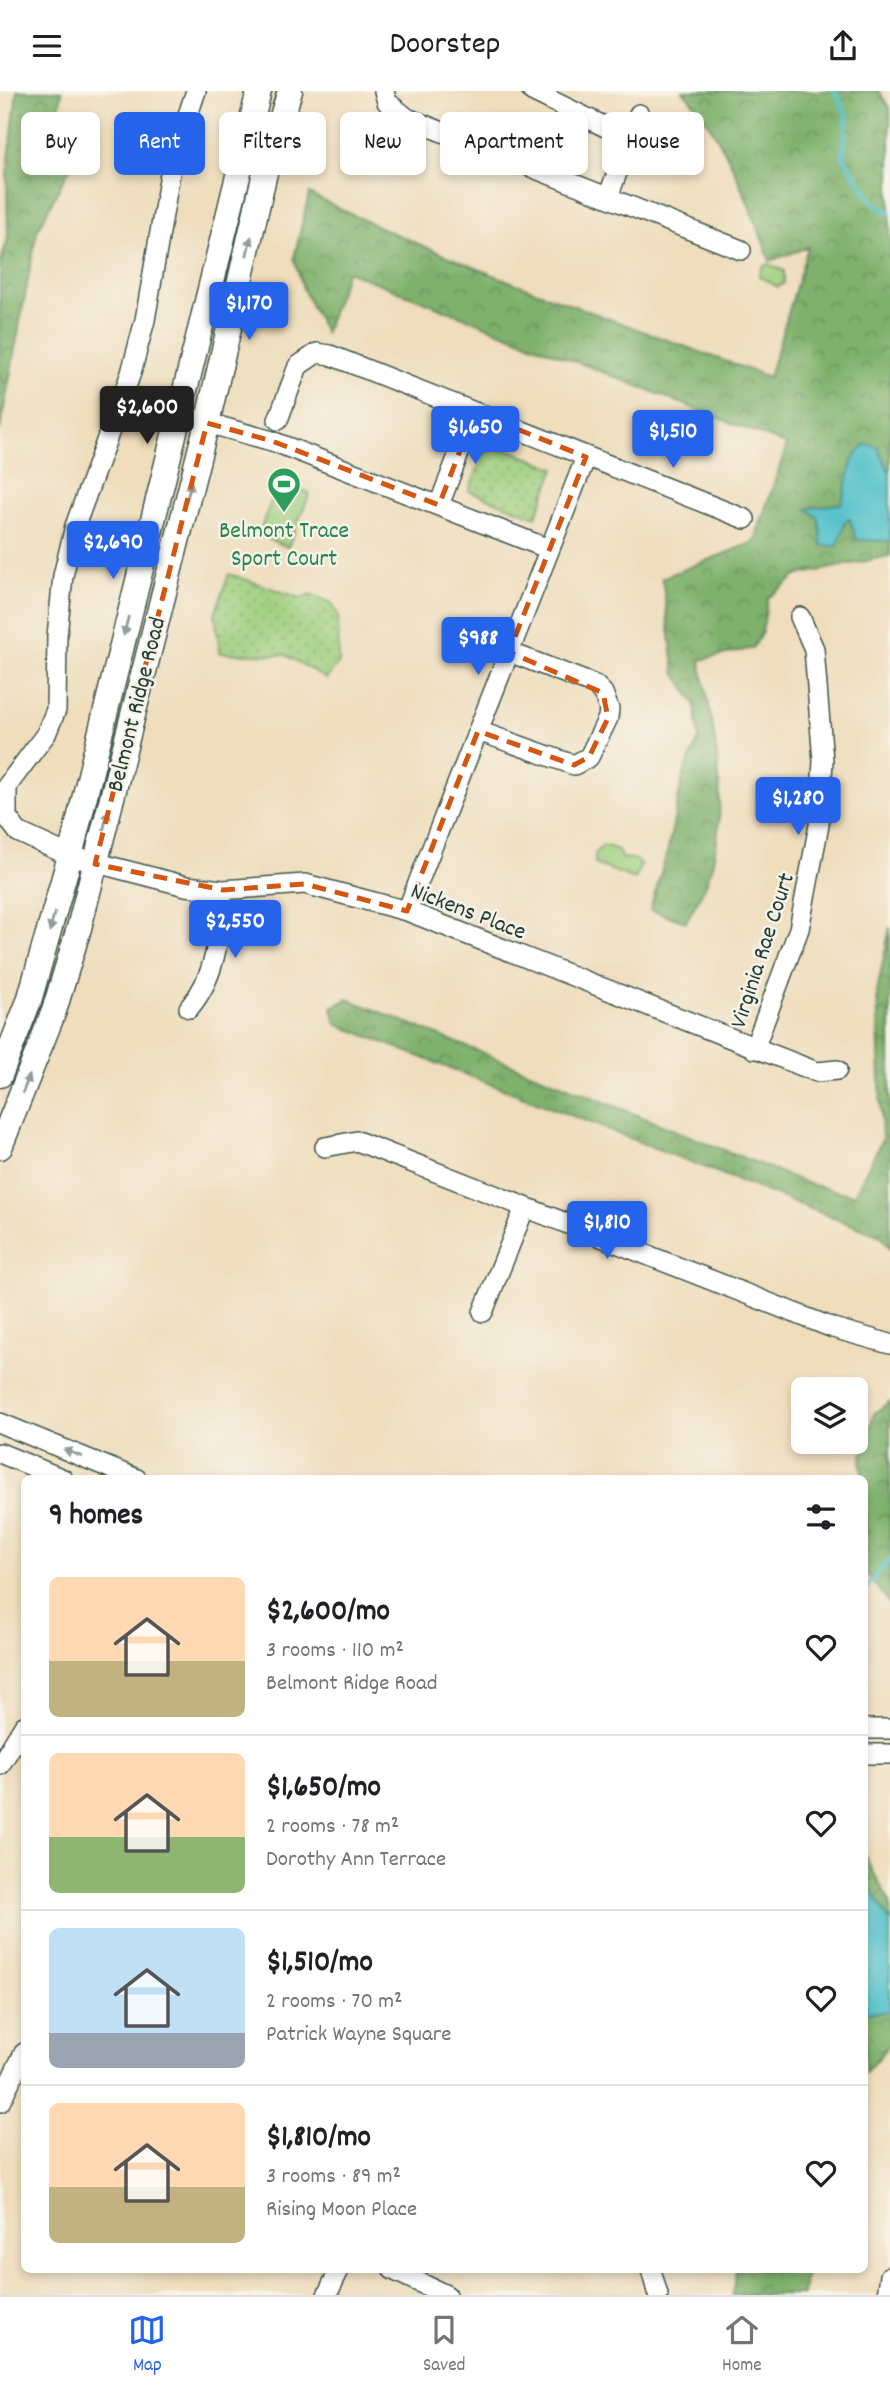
<!DOCTYPE html>
<meta charset="utf-8">
<style>
body{margin:0;font-family:Dekko,sans-serif;background:#f2f2f2;color:#202124;height:100vh;display:flex;flex-direction:column;font-size:26px;white-space:nowrap}
*{box-sizing:border-box;margin:0}
p{font-size:23px;color:#757577}
.icon{flex:none;width:38px;height:38px;fill:none;stroke:currentColor;stroke-width:2;stroke-linecap:round;stroke-linejoin:round}
.map{position:relative;flex:1;overflow:hidden}
.side{position:absolute;left:21px;top:1384px;width:847px;height:798px;display:flex;flex-direction:column;background:#fff;border-radius:10px;box-shadow:0 4px 10px #0003}
.side>*{flex:none}
.guide{position:absolute;left:21px;top:21px;width:849px;height:63px;display:flex;gap:14px}
.fabs{position:absolute;left:791px;top:1286px;display:grid;gap:14px}
.fabs a{display:grid;place-items:center;width:77px;height:77px;border-radius:10px;background:#fff;box-shadow:0 4px 10px #0003;font-size:35px}
.price{position:absolute;translate:-50% -60px;padding:0 16px;border-radius:7px;background:#2563eb;color:#fff;font-size:23px;line-height:46px;filter:drop-shadow(0 2px 4px #0008)}
.price::after{content:'';position:absolute;left:50%;top:42px;width:21px;height:16px;margin-left:-10px;background:inherit;clip-path:polygon(0 0,100% 0,50% 100%)}
.price.selected{background:#222;color:#fff}
ul{padding:0;list-style:none}
li{display:flex;align-items:center;gap:21px;height:175px;padding:0 28px}
li+li{border-top:2px solid #e0e0e0}
li span{display:grid;place-items:center;flex:none;width:196px;height:140px;border-radius:10px;color:#555}
li>.icon{margin-inline-start:auto}
span .icon{width:84px;height:84px;fill:#fffc;stroke-width:1}
li b{font-size:30px}
h2{display:flex;justify-content:space-between;align-items:center;height:84px;padding:0 28px;font-size:30px}
.tag{padding:0 24px;border-radius:10px;background:#fff;box-shadow:0 4px 10px #0003;font-size:24px;line-height:63px}
.tag.selected{background:#2563eb;color:#fff}
header{display:flex;justify-content:space-between;align-items:center;height:91px;padding:0 28px;background:#fff;font-size:32px;font-weight:600}
.menu{display:flex;justify-content:space-around;align-items:center;height:98px;border-top:2px solid #e0e0e0;background:#fff;font-size:19px;color:#757577}
.menu a{display:grid;justify-items:center;gap:4px}
.menu .selected{color:#2563eb}
.map>svg:first-child{display:block}
.grass{fill:url(#grass-dots);stroke:#5e8658;stroke-width:2}
.forest{fill:url(#forest-crowns);stroke:#4e7750;stroke-width:2}
.park{fill:#9dce7d;stroke:#5e8658;stroke-width:2}
.water{fill:#54c2cb;stroke:#3a8080;stroke-width:2}
.lines{fill:none;stroke-linecap:round;stroke-linejoin:round}
.stream{stroke:#54c2cb;stroke-width:4.5}
.minor-casing{stroke:#3e5548;stroke-width:22}
.major-casing{stroke:#3e5548;stroke-width:27}
.minor{stroke:#fff;stroke-width:19}
.major{stroke:#fff;stroke-width:24}
.oneway{fill:#8f9e9a}
.marked{fill:none;stroke:#d45610;stroke-width:5;stroke-dasharray:14 9;stroke-linejoin:round}
.labels{text-anchor:middle;stroke-width:5;stroke-linejoin:round;paint-order:stroke}
.leisure-label{font-size:24px;fill:#27864d;stroke:#f7f3e8}
.street-label{font-size:24px;fill:#1f3d34;stroke:#f7f3e8}
</style>
<header><svg class="icon" aria-label="menu" viewBox="0 0 24 24"><path d="M4 6h16M4 12h16M4 18h16"/></svg>Doorstep<svg class="icon" aria-label="share" viewBox="0 0 24 24"><path d="M12 15V3M7 8l5-5 5 5M5 13v7h14v-7"/></svg></header>
<div class="map">
<svg width="890" height="2204" viewBox="0 0 890 2204">
<defs>
<pattern id="grass-dots" width="8" height="8" patternUnits="userSpaceOnUse" patternTransform="scale(1.75)"><rect width="8" height="8" fill="#9dce7d"/><path d="M2 2h.1M6 6h.1" fill="none" stroke="#7fa867" stroke-width="1.8" stroke-linecap="round"/></pattern>
<pattern id="forest-crowns" width="20" height="18" patternUnits="userSpaceOnUse" patternTransform="scale(1.75)"><rect width="20" height="18" fill="#7eb16c"/><path d="M2 6a3 3 0 1 1 6 0M12 15a3 3 0 1 1 6 0" fill="none" stroke="#67915a"/></pattern>
</defs>
<rect width="100%" height="100%" fill="#f7f3e8"/>
<filter id="ink" filterUnits="userSpaceOnUse"><feTurbulence type="fractalNoise" baseFrequency=".0143" numOctaves="2"/><feDisplacementMap in="SourceGraphic" scale="14" xChannelSelector="R" yChannelSelector="G"/><feConvolveMatrix kernelMatrix="1 2 1 2 8 2 1 2 1" color-interpolation-filters="sRGB"/></filter>
<filter id="wash" filterUnits="userSpaceOnUse"><feTurbulence type="fractalNoise" baseFrequency=".00686" numOctaves="4" result="noise"/><feDisplacementMap in="SourceGraphic" scale="28" xChannelSelector="R" yChannelSelector="G"/><feGaussianBlur stdDeviation="1.57" result="paint"/><feColorMatrix in="noise" values="0 0 0 0 0 0 0 0 0 0 0 0 0 0 0 0 0 1.4 0 .05"/><feComposite in="paint" operator="in"/></filter>
<g filter="url(#wash)">
<rect width="100%" height="100%" fill="#efddbc"/>
<path class="grass" d="M488 351 555 377 536 426 469 400Z
M229 483 301 507 311 503 332 512 338 524 339 572 326 588 286 564 220 562 215 523Z"/>
<path class="forest" d="M17 0H62L55 44 71 75 37 140 0 339V174L8 146 7 85Z
M683 0H879L890 18V465L798 484 768 507 762 541 753 557 700 569C714 641 732 716 708 788 703 803 693 817 686 831L650 819 668 758 683 685 699 647 695 612 675 582 662 487 754 451 787 354 347 180 325 242 303 198 294 167 309 103C457 176 614 229 769 286L808 156 770 170C748 110 727 48 683 0Z
M890 836V1158L881 1145 336 933 332 916 348 908 809 1093 854 1104 882 1049 877 900Z
M890 1311V1513L865 1481 867 1450 861 1370 874 1322Z
M864 1764 890 1811V1832L865 1786Z
M864 1921H890V1953L865 1982Z
M736 2179H806L803 2204H732Z"/>
<path class="park" d="M768 173 784 180V192L778 196 759 185 762 176Z
M279 390 310 402 288 456 258 444Z
M603 754 618 759 621 767 634 768 641 774 635 788 595 773V763Z"/>
<path class="water" d="M866 353 877 356 890 382V450L856 449 850 428 845 430 838 455H822L819 427 807 418 842 412 853 368Z
M864 1786 890 1832V1921H865Z"/>
<g class="lines">
<path class="stream" d="M835 0 847 25 843 66 874 112 890 122
M864 1500 890 1468"/>
</g>
</g>
<g filter="url(#ink)">
<g class="lines">
<g class="minor-casing">
<path id="minor" d="M196 0 172 71 145 229 131 282 75 435 63 485 57 545 56 619 46 643 7 695V726L18 741 70 765 186 795 223 799 305 793 407 820 817 981 837 979
M384 0 387 11 407 27 741 159
M532 0 630 48
M608 106 639 23
M179 324 272 350 549 458
M278 329 298 275 317 262 330 264 745 428
M439 414 475 321
M478 640 574 674 589 666 608 627 609 618 603 602 595 594 509 561
M407 820 586 366
M189 917C218 883 219 842 223 799
M754 958 799 838 819 734 823 670 814 558 800 526
M325 1056 357 1050 833 1237 890 1253
M483 1221 525 1116
M0 1332 137 1388
M0 1362 63 1388
M864 1638H890
M864 1663H890
M0 1674 24 1635
M0 2011 24 1962
M393 2179 446 2204
M651 2179 658 2204
M327 2204 339 2179
M887 2204 890 2185"/>
</g>
<g class="major-casing">
<path id="major" d="M0 984 29 910 70 765 259 0
M0 1056 54 920 79 837 207 332 267 73 290 0"/>
</g>
<use href="#minor" class="minor"/>
<use href="#major" class="major"/>
</g>
<defs><path id="oneway-solid" d="M-6-.8H1V-3.2L6.5 0L1 3.2V.8H-6Z" transform="scale(1.75)"/></defs>
<g class="oneway">
<use href="#oneway-solid" transform="translate(249 155) rotate(-77)"/>
<use href="#oneway-solid" transform="translate(189 400) rotate(-75)"/>
<use href="#oneway-solid" transform="translate(126 535) rotate(104)"/>
<use href="#oneway-solid" transform="translate(106 729) rotate(-76)"/>
<use href="#oneway-solid" transform="translate(52 831) rotate(105)"/>
<use href="#oneway-solid" transform="translate(26 993) rotate(-68)"/>
<use href="#oneway-solid" transform="translate(73 1362) rotate(-158)"/>
</g>
</g>
<path class="marked" d="M475 321 586 366 509 561 603 602 608 627 589 666 574 674 478 640 407 820 305 793 223 799 95 773 207 332 272 350 439 414Z"/>
<defs>
<g id="stadium-pin" transform="scale(1.75)"><path d="M0 17L-7.5 6A9.5 9.5 0 1 1 7.5 6Z" fill="#2e9e5b" stroke="#f7f3e8"/><path d="M0-5a6.5 5 0 1 0 0 10a6.5 5 0 1 0 0-10ZM-3.5-1.8h7v3.6h-7Z" fill="#fff"/></g>
</defs>
<g fill-rule="evenodd">
<use href="#stadium-pin" x="284" y="393"/>
</g>
<g class="labels">
<g class="leisure-label">
<text x="284" y="446">Belmont Trace<tspan x="284" dy="28">Sport Court</tspan></text>
</g>
<g class="street-label">
<text transform="translate(135 613) rotate(-76)" y="8">Belmont Ridge Road</text>
<text transform="translate(469 819) rotate(21)" y="8">Nickens Place</text>
<text transform="translate(761 859) rotate(-72)" y="8">Virginia Rae Court</text>
</g>
</g>
</svg>
<div class="fabs">
<a><svg class="icon" aria-label="layers" viewBox="0 0 24 24"><path d="M12 4l9 5-9 5-9-5zM3 14l9 5 9-5"/></svg></a>
</div>
<b class="price" style="left:249px;top:251px">$1,170</b>
<b class="price selected" style="left:147px;top:355px">$2,600</b>
<b class="price" style="left:475px;top:375px">$1,650</b>
<b class="price" style="left:673px;top:379px">$1,510</b>
<b class="price" style="left:113px;top:490px">$2,690</b>
<b class="price" style="left:478px;top:586px">$988</b>
<b class="price" style="left:798px;top:746px">$1,280</b>
<b class="price" style="left:235px;top:869px">$2,550</b>
<b class="price" style="left:607px;top:1170px">$1,810</b>
<div class="guide">
<a class="tag">Buy</a>
<a class="tag selected">Rent</a>
<a class="tag">Filters</a>
<a class="tag">New</a>
<a class="tag">Apartment</a>
<a class="tag">House</a>
</div>
<section class="side">
<h2>9 homes<svg class="icon" aria-label="filters" viewBox="0 0 24 24"><path d="M4 7h16M4 17h16"/><circle cx="9" cy="7" r="2"/><circle cx="15" cy="17" r="2"/></svg></h2>
<ul>
<li><span style="background:linear-gradient(#ffd9b3 60%,#c2b280 0)"><svg class="icon" aria-label="home" viewBox="0 0 24 24"><path d="M3 11l9-7 9 7M6 9v11h12V9"/></svg></span><div><b>$2,600/mo</b><p>3 rooms · 110 m²</p><p>Belmont Ridge Road</p></div><svg class="icon" aria-label="heart" viewBox="0 0 24 24"><path d="M12 20l-8-8c-3-5 5-10 8-4 3-6 11-1 8 4z"/></svg></li>
<li><span style="background:linear-gradient(#ffd9b3 60%,#8fb573 0)"><svg class="icon" aria-label="home" viewBox="0 0 24 24"><path d="M3 11l9-7 9 7M6 9v11h12V9"/></svg></span><div><b>$1,650/mo</b><p>2 rooms · 78 m²</p><p>Dorothy Ann Terrace</p></div><svg class="icon" aria-label="heart" viewBox="0 0 24 24"><path d="M12 20l-8-8c-3-5 5-10 8-4 3-6 11-1 8 4z"/></svg></li>
<li><span style="background:linear-gradient(#bfe0f5 75%,#9aa5b1 0)"><svg class="icon" aria-label="home" viewBox="0 0 24 24"><path d="M3 11l9-7 9 7M6 9v11h12V9"/></svg></span><div><b>$1,510/mo</b><p>2 rooms · 70 m²</p><p>Patrick Wayne Square</p></div><svg class="icon" aria-label="heart" viewBox="0 0 24 24"><path d="M12 20l-8-8c-3-5 5-10 8-4 3-6 11-1 8 4z"/></svg></li>
<li><span style="background:linear-gradient(#ffd9b3 60%,#c2b280 0)"><svg class="icon" aria-label="home" viewBox="0 0 24 24"><path d="M3 11l9-7 9 7M6 9v11h12V9"/></svg></span><div><b>$1,810/mo</b><p>3 rooms · 89 m²</p><p>Rising Moon Place</p></div><svg class="icon" aria-label="heart" viewBox="0 0 24 24"><path d="M12 20l-8-8c-3-5 5-10 8-4 3-6 11-1 8 4z"/></svg></li>
</ul>
</section>
</div>
<nav class="menu">
<a class="selected"><svg class="icon" aria-label="map" viewBox="0 0 24 24"><path d="M3 6l6-2 6 2 6-2v14l-6 2-6-2-6 2zM9 4v14M15 6v14"/></svg>Map</a>
<a><svg class="icon" aria-label="saved" viewBox="0 0 24 24"><path d="M7 4h10v16l-5-4-5 4z"/></svg>Saved</a>
<a><svg class="icon" aria-label="home" viewBox="0 0 24 24"><path d="M3 11l9-7 9 7M6 9v11h12V9"/></svg>Home</a>
</nav>
